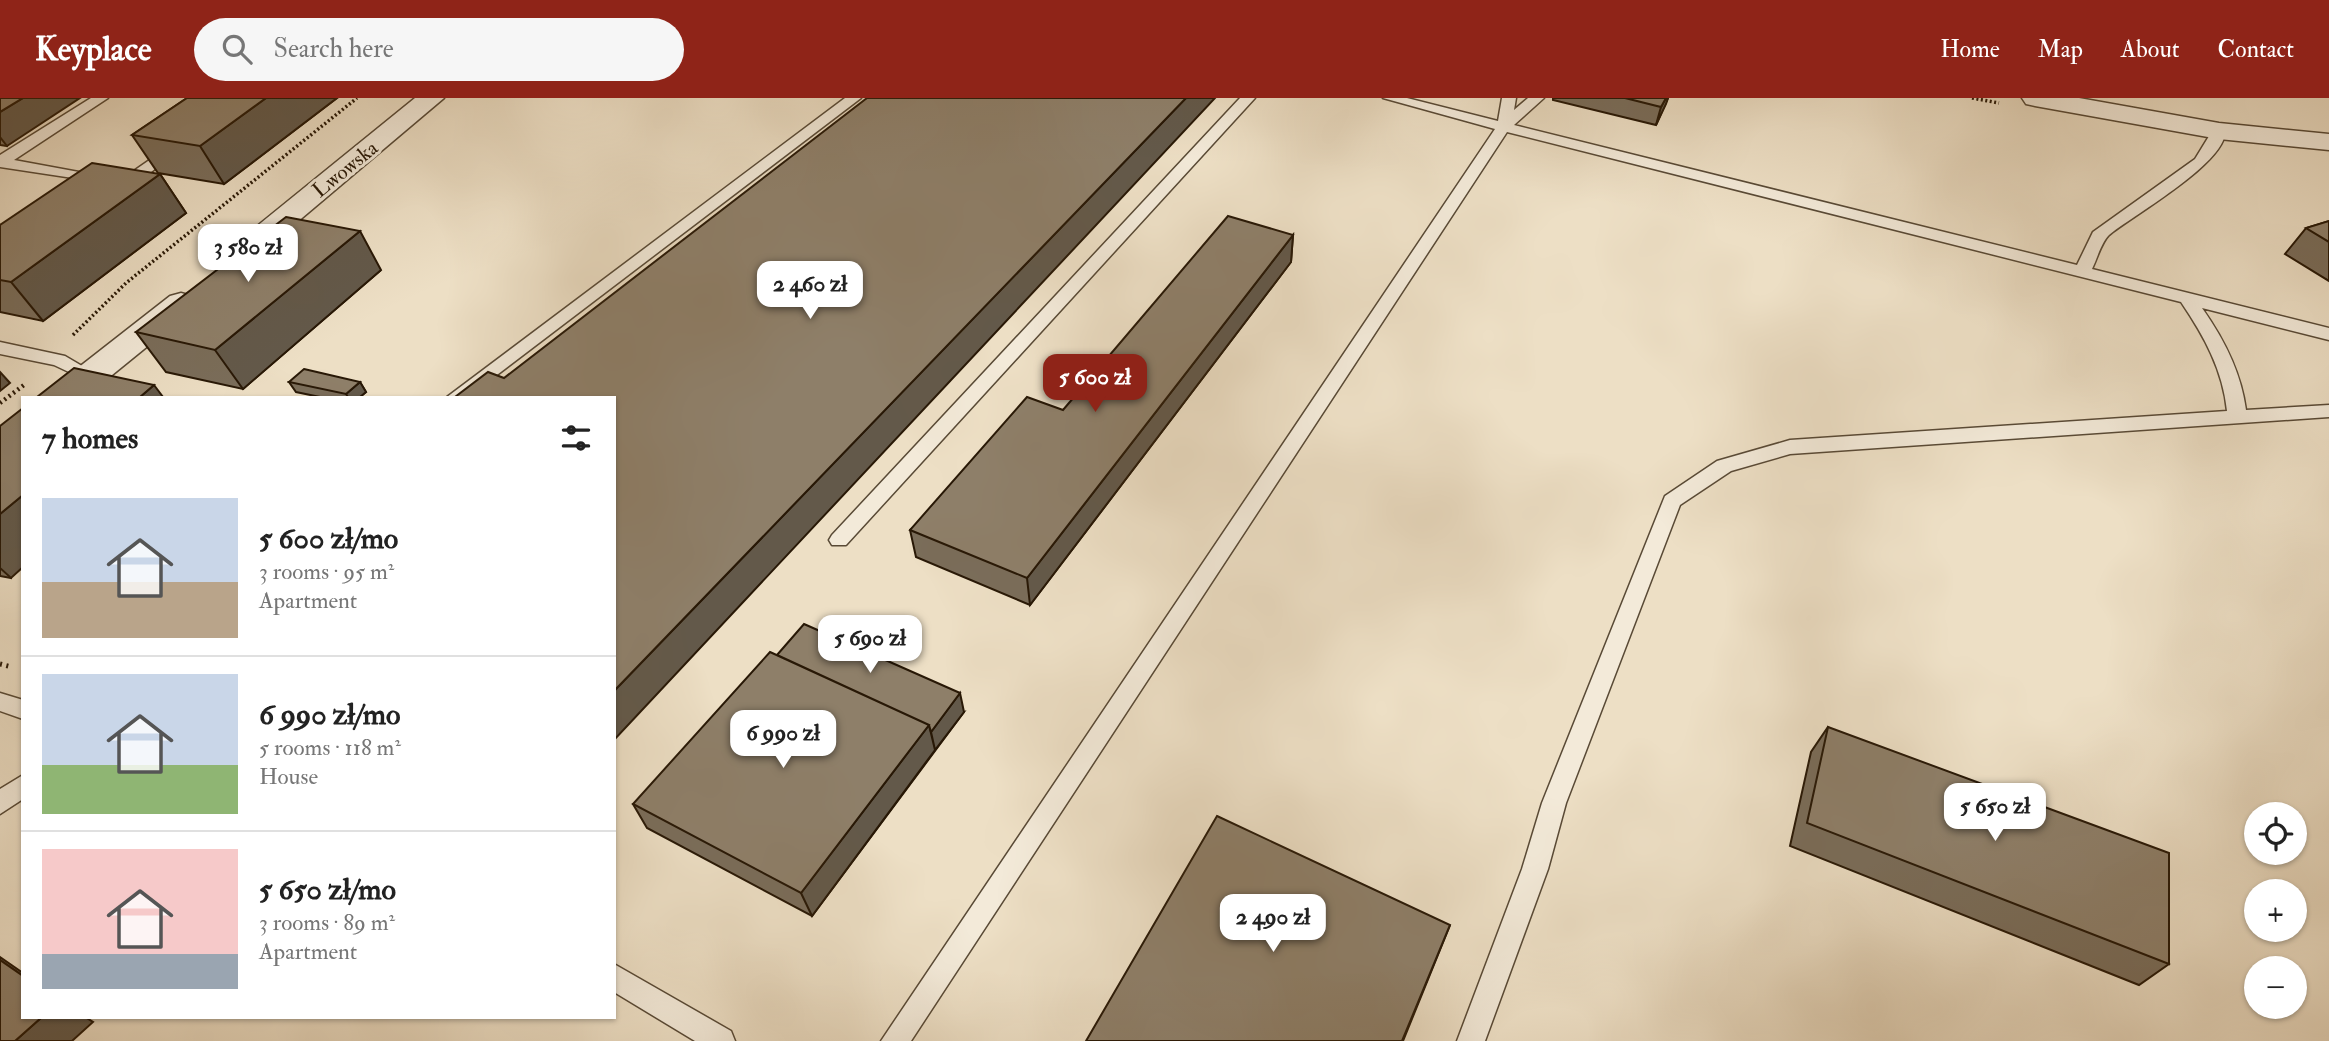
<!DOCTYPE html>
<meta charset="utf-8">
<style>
body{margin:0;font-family:"IM FELL Double Pica",serif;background:#f6f6f6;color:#222;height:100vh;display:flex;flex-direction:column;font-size:26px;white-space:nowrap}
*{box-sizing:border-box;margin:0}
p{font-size:23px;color:#767676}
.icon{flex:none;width:38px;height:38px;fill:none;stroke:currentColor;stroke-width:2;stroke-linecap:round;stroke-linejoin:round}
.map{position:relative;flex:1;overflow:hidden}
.panel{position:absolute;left:21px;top:298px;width:595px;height:623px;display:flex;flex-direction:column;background:#fff;border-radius:0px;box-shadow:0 2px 5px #0004}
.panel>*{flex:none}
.tools{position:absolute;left:2244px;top:704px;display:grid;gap:14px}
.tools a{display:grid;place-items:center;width:63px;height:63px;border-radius:50%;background:#fff;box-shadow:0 2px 5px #0004;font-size:35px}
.price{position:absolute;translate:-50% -60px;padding:0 16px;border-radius:14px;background:#fff;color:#222;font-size:23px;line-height:46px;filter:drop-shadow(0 2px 4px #0008)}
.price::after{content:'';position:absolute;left:50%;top:42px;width:21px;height:16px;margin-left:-10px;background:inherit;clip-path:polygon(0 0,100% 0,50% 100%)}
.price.active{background:#8f2418;color:#fff}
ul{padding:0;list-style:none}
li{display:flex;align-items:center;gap:21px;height:175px;padding:0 21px}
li+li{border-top:2px solid #e0e0e0}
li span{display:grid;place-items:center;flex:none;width:196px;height:140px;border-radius:0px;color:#555}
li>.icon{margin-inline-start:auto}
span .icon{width:84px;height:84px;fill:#fffc;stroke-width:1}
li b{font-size:30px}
h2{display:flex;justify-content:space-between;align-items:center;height:84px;padding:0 21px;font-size:30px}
header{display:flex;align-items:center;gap:42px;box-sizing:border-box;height:98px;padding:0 35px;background:#8f2418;color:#fff}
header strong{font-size:33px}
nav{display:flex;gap:38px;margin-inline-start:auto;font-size:24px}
.search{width:490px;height:63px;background:#f6f6f6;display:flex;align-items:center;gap:18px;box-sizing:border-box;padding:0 24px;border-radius:38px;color:#767676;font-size:26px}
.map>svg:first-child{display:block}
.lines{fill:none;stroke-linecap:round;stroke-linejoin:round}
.service-casing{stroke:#594a36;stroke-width:3}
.minor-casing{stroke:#594a36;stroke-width:3}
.tertiary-casing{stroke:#594a36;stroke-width:3}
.path-far2{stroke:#281806;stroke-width:3.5;stroke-dasharray:2 2.5;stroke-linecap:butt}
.path-far1{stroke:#281806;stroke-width:4.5;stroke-dasharray:2 3.5;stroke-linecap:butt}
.path{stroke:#281806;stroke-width:5;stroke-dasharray:2 4.5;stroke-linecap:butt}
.service{fill:#f3ead9;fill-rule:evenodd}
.minor{fill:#f3ead9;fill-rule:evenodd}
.tertiary{fill:#f3ead9;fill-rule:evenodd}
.wall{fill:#7a6d5a;stroke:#281806;stroke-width:2}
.shaded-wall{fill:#63594a;stroke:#281806;stroke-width:2}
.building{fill:#8e7f69;stroke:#281806;stroke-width:2}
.labels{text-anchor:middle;stroke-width:6;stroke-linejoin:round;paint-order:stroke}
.far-street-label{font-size:21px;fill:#281806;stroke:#f3ead9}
</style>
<header>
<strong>Keyplace</strong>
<div class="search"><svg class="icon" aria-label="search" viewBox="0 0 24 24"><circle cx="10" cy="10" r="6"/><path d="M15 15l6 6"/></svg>Search here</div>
<nav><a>Home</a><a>Map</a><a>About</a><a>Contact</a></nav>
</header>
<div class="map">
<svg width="2329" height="943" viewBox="0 0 2329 943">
<rect width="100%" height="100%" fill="#eddfc5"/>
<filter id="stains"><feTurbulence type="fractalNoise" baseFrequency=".00286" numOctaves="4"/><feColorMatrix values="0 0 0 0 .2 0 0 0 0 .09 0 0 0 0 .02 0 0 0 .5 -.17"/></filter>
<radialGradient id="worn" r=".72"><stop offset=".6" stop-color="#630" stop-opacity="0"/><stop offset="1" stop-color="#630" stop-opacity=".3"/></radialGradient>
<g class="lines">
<g class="service-casing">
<path id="service" d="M91 0H108L14 62 106 79V85L0 69V57Z
M845 0H861L468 299H447Z
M1240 0H1255L846 447H832L829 442 832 437Z
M1383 0H1407L1498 23 1502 0H1516L1514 12 1528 0H1544L1514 27 2077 167 2093 134 2195 61 2214 30H2224C2235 60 2130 119 2109 137 2101 145 2097 161 2092 171L2329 230V242L2202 210C2224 241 2241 274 2246 312L2329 307V319L1790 356 1731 373 1680 407 1566 705 1548 771 1485 943H1457L1522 771 1542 705 1665 398 1717 363 1790 342 2227 313C2223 272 2204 238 2181 204L1507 34 911 943H881L1495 31Z
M174 45 182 50 179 53 127 92H115V86Z
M0 244 65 258 99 278 90 284 54 267 0 256Z
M0 595 23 602V621L0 613Z
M23 677V701L0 716V691Z
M614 866 731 933 735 943H695L614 894Z"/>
</g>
<g class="minor-casing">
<path id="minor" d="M2022 0H2079L2219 25 2329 36V52L2219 41 2035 8 2026 6Z"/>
</g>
<g class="tertiary-casing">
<path id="tertiary" d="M415 0H444L257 158 246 161 235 158 231 152 235 146Z
M181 195 192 198 197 205 192 212 85 299H46L51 291 170 198Z"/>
</g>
<path class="path-far2" d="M1972 0 1999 5
M73 237 126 185 357 0"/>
<path class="path-far1" d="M0 305 24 287"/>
<path class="path" d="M0 566 12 569"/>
<use href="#service" class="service"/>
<use href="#minor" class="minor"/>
<use href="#tertiary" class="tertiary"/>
</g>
<path class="wall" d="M0 0 7 48 0 47Z
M187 0H337L224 86 158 75 132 37Z
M1553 0H1668L1656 27 1553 2Z
M160 76 186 115 43 223 0 214V127Z
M2329 123V183L2285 156 2306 130Z
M1293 137 1291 164 1030 507 916 459 910 432 1063 312Z
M381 172 243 291 166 274 136 234Z
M289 284H360L366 294 360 299H320L296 294Z
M0 328 11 480 0 478Z
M964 614 812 818 647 730 633 706Z
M1828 629 2169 866 2139 887 1790 748 1811 654Z"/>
<path class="shaded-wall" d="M23 0H80L7 48 0 39V14Z
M266 0H337L224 86 200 48Z
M1186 0H1215L614 642V593Z
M1666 0H1668L1666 6 1656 27 1661 9Z
M160 76 186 115 43 223 11 184Z
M360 133 381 172 243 291 215 252Z
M1293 137 1291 164 1030 507 1027 480Z
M0 274 10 285 0 293Z
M360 284 366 294 360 299H348L346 296Z
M154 287 163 299H140Z
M23 397V469L11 480 0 470V416Z
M960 595 964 614 935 652 931 634Z
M929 627 935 652 812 818 801 795Z
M1450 827 1403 943H1402Z
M0 859 23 875V878L0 862Z
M42 919H85L93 924 72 943H15Z"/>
<path class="building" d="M0 0H23L0 14Z
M187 0H266L200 48 132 37Z
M867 0H1186L614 593V299H455L488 274 504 280Z
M1625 0H1666L1661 9Z
M92 65 160 76 11 184 0 182V127Z
M1228 118 1293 137 1027 480 910 432 1027 299 1063 312Z
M286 119 360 133 215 252 136 234Z
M2329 123V144L2306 130Z
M74 270 154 287 140 299H37Z
M304 271 360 284 346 296 289 284Z
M23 310V397L0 416V328Z
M804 526 960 595 931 634 929 627 777 557Z
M770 554 929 627 801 795 633 706Z
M1828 629 2169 755V866L1807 725Z
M1217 718 1450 827 1402 943H1086Z
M0 862 23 878V919H42L15 943H0Z"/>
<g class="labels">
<g class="far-street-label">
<text transform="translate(345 71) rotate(-39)" y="7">Lwowska</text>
</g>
</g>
<rect width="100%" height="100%" filter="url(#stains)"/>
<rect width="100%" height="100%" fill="url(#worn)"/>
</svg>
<div class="tools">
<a><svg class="icon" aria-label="locate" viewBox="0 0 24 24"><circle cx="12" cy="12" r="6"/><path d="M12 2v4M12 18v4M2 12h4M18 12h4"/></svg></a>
<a>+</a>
<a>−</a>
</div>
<b class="price" style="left:248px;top:186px">3 580 zł</b>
<b class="price" style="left:810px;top:223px">2 460 zł</b>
<b class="price active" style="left:1095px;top:316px">5 600 zł</b>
<b class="price" style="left:870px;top:577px">5 690 zł</b>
<b class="price" style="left:783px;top:672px">6 990 zł</b>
<b class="price" style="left:1995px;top:745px">5 650 zł</b>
<b class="price" style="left:1273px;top:856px">2 490 zł</b>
<section class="panel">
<h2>7 homes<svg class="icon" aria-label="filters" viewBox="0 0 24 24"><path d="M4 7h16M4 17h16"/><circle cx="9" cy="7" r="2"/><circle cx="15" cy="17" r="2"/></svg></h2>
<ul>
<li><span style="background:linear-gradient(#c9d6e8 60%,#b9a48a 0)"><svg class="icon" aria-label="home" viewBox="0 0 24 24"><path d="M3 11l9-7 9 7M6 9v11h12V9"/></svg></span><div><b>5 600 zł/mo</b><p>3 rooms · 95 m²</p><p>Apartment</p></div></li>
<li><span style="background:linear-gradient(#c9d6e8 65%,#8fb573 0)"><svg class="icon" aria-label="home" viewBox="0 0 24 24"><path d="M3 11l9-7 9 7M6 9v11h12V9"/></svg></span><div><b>6 990 zł/mo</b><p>5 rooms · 118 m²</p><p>House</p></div></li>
<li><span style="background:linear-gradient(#f6c9c9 75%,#9aa5b1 0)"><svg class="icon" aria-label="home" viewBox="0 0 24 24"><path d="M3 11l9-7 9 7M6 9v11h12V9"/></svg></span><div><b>5 650 zł/mo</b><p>3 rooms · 89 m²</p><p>Apartment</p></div></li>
</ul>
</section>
</div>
